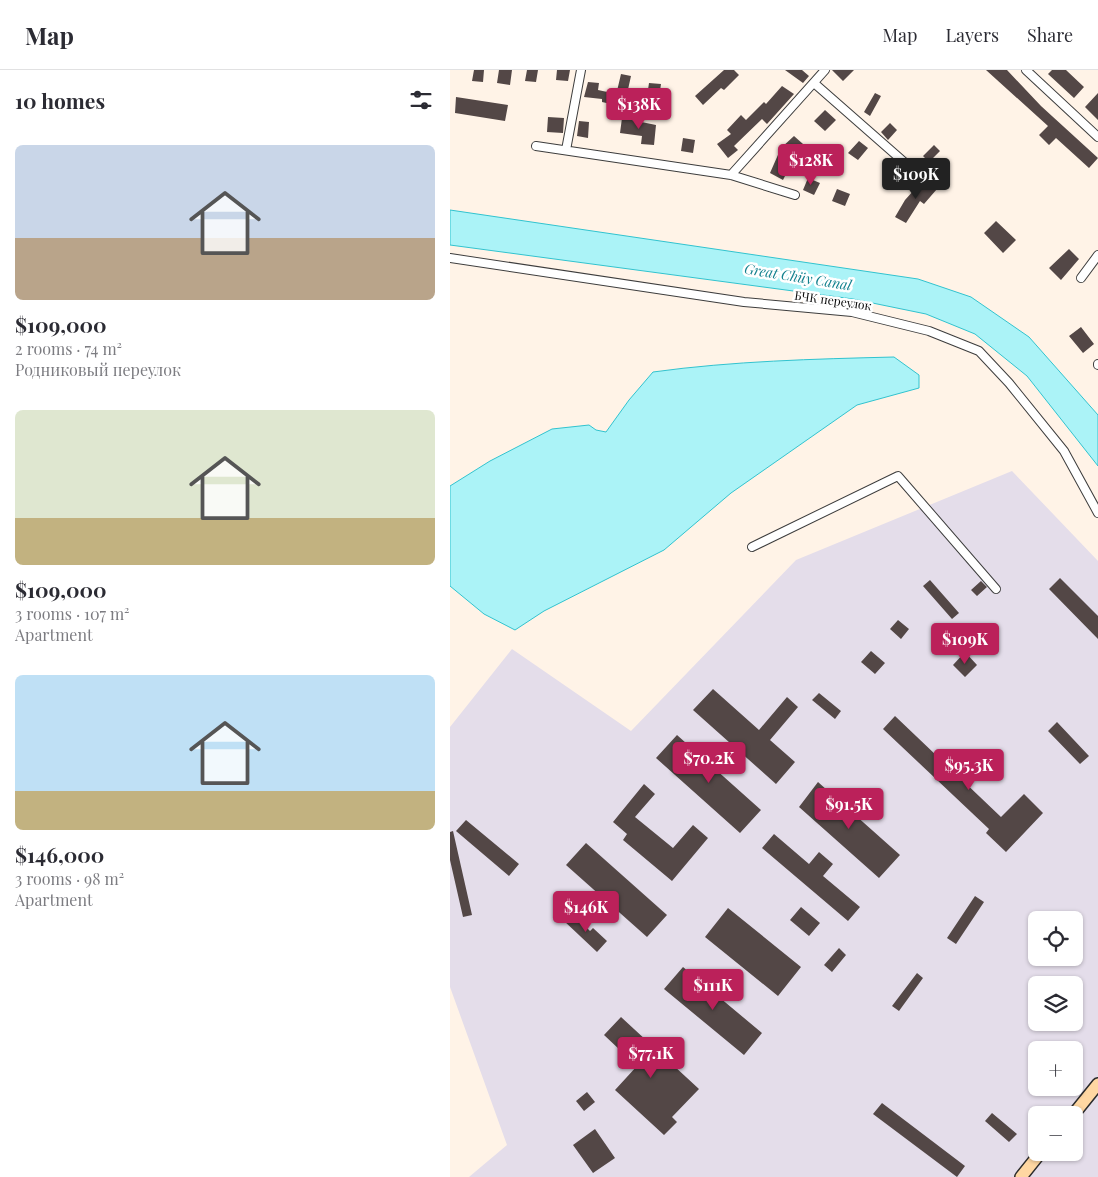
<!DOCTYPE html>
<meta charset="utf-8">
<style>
body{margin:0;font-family:"Playfair Display",serif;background:#f2f2f3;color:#2b2b33;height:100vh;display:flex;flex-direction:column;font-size:19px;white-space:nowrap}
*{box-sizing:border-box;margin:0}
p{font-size:16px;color:#7c7c81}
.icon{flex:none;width:28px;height:28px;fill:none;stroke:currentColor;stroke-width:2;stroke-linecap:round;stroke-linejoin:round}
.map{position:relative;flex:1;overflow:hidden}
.panel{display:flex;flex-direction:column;background:#fff;width:450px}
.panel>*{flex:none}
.controls{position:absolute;left:578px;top:841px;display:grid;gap:10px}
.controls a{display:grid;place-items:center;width:55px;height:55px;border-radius:8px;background:#fff;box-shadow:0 1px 4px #0004;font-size:25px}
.price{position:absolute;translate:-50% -42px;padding:0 11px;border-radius:5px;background:#bb215a;color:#fff;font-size:16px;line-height:32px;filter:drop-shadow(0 1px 2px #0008)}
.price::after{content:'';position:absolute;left:50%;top:30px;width:15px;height:11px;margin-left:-8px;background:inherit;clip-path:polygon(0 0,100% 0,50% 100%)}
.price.current{background:#222;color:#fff}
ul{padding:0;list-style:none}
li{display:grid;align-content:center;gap:10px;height:265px;padding:0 15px}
li span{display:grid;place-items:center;height:155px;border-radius:8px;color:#555}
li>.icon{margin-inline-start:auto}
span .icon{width:90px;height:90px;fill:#fffc;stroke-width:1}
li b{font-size:21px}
h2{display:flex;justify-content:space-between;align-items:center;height:60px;padding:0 15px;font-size:21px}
header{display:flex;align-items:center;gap:30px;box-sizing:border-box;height:70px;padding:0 25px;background:#fff;border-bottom:1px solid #e1e1e2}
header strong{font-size:24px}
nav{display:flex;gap:28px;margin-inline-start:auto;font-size:18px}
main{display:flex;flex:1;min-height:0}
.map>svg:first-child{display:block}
.industrial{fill:#e4ddea;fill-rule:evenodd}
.water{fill:#abf3f7;stroke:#31c3cf}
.building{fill:#534746}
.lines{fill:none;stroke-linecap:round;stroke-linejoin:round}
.minor-casing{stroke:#3d3d3d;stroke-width:10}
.secondary-casing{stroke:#2c2c2c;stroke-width:14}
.minor{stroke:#fff;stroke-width:8}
.secondary{stroke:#ffd7a2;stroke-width:11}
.labels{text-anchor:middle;stroke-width:5;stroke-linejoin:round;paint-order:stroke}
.street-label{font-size:12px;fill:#0a0a0a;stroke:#fff}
.water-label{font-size:14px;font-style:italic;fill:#13818e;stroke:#fff}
</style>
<header>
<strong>Map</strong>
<nav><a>Map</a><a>Layers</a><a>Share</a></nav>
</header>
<main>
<section class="panel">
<h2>10 homes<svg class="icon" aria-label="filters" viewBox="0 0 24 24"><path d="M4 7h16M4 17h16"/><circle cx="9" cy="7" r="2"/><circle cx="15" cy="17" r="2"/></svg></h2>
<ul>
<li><span style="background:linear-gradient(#c9d6e8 60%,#b9a48a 0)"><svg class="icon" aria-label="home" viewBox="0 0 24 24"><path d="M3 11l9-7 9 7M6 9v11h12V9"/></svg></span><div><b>$109,000</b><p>2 rooms · 74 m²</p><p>Родниковый переулок</p></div></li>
<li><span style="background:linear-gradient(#dfe7d0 70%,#c2b280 0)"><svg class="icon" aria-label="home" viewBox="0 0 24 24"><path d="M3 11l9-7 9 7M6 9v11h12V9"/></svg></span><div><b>$109,000</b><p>3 rooms · 107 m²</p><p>Apartment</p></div></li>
<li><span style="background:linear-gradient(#bfe0f5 75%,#c2b280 0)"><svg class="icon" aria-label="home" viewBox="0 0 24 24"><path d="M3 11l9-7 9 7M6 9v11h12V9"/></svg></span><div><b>$146,000</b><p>3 rooms · 98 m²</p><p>Apartment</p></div></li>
</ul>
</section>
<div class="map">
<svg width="648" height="1107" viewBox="0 0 648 1107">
<rect width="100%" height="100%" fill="#fff3e7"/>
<path class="industrial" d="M562 401 648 491V1107H19L57 1075 0 917V657L62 579 181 661 346 490ZM586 850H624V888H586ZM586 915H624V952H586ZM586 980H624V1018H586ZM586 1045H624V1082H586Z"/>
<path class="water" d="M0 140 468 209 521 227 579 267 648 345V396L577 306 525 264 476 244 403 229 0 175Z
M444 287 469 305V318L407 335 281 423 214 480 94 541 65 560 34 544 0 516V416L40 391 102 359 139 355 146 360 156 362 179 330 203 302C283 291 364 289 444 287Z"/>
<path class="building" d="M24 0H34L33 12 22 11Z
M49 0H62L60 15 47 13Z
M77 0H88L86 12 75 11Z
M107 0H120L118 11 106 10Z
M274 0H284L289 5 274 20 271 18 253 35 245 26Z
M335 0H352L359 6 353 13Z
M382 0H404L393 11Z
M536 0H557L591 36 648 88 639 98 606 68 599 75 589 65 598 56Z
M602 0H616L634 17 624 28 598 4Z
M171 4 181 6 177 24 167 21Z
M138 12 149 13 148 20 162 23 161 34 152 32V29L134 27Z
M199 13 211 14 208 35 196 33Z
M332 16 344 24 317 54 312 49 284 76 288 80 278 88 267 74 281 64 277 60 291 45 296 50 314 32 316 34Z
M425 23 431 26 420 46 414 42Z
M648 23V50L635 37Z
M6 27 58 35 55 51 5 43Z
M375 40 386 50 375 61 364 51Z
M98 47 114 48 113 63 97 62Z
M172 48 206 55 204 75 191 74 192 66 170 63Z
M129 51 139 52 138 68 127 66Z
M440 53 447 60 438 70 431 62Z
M344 66 353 74 337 90 342 92 333 110 320 103 331 78Z
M233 68 245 70 243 83 231 81Z
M409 71 418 78 408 90 398 83Z
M484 75 490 81 479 92 473 86Z
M358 108 370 113 364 125 353 120Z
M474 109 487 119 474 134 470 131 456 153 445 147 455 130Z
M387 119 400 124 395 136 382 131Z
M546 151 566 170 553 183 534 163Z
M619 179 629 189 611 210 599 198Z
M631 257 644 274 633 283 619 266Z
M610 508 648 546V569L599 519Z
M480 510 509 543 502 549 473 516Z
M531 511 537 517 527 526 521 520Z
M448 550 459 559 451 569 440 559Z
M421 581 435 593 425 604 411 592Z
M515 582 527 595 515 607 503 595Z
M263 619 309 660 337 627 348 637 320 670 345 692 326 714 243 640Z
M369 623 391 641 385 649 362 630Z
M445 646 551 747 574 724 593 743 556 782 536 763 539 759 433 659Z
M607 652 639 686 630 694 598 661Z
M227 665 311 740 290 763 206 688Z
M368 712 450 785 429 808 349 737Z
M194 714 205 724 185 747 223 778 243 755 258 768 222 811 173 770 177 764 163 752Z
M16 750 69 794 59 806 6 761Z
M3 761 22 845 13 847 0 790V762Z
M324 764 359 794 369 782 383 794 373 806 410 837 398 851 312 778Z
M136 773 217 845 197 867 116 795Z
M525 826 534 832 506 874 497 868Z
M351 837 370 853 359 866 340 850Z
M278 838 351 897 328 926 255 867Z
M121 842 140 861 143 858 157 871 147 882 113 850Z
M389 878 396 885 382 902 374 895Z
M233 897 312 963 294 985 214 919Z
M467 903 473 908 449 941 442 936Z
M171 947 249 1019 222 1047 227 1052 214 1065 165 1020 187 996 154 965Z
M137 1022 145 1032 134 1041 126 1031Z
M432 1033 515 1096 507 1107 423 1044Z
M542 1043 567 1064 559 1072 535 1051Z
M145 1059 165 1088 143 1103 123 1075Z"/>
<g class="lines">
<g class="minor-casing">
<path id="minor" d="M576 0 648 67
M364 13 454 92
M86 76 281 105 345 125
M116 80 131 0
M281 105 375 0
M0 188 294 232 402 242 479 261 529 281 559 313 614 381 648 443
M631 208 648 185
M648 295V294
M302 477 448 406 546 519"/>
</g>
<g class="secondary-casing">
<path id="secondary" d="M623 1045 648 1014
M571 1107 591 1082"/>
</g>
<use href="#minor" class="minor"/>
<use href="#secondary" class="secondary"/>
</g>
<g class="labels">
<g class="street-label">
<text transform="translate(383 231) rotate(8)" y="4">БЧК переулок</text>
</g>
<g class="water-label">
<text transform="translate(348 207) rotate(9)" y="5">Great Chüy Canal</text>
</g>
</g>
</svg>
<div class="controls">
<a><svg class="icon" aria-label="locate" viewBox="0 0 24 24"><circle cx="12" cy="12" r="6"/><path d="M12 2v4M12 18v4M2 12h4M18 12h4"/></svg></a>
<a><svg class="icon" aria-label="layers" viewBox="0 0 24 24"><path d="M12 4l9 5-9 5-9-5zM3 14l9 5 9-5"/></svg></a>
<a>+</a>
<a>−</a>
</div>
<b class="price" style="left:189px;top:60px">$138K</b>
<b class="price" style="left:361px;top:116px">$128K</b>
<b class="price current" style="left:466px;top:130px">$109K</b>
<b class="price" style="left:515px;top:595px">$109K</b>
<b class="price" style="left:259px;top:714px">$70.2K</b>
<b class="price" style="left:519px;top:721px">$95.3K</b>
<b class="price" style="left:399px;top:760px">$91.5K</b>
<b class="price" style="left:136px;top:863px">$146K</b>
<b class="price" style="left:263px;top:941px">$111K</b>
<b class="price" style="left:201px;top:1009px">$77.1K</b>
</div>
</main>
